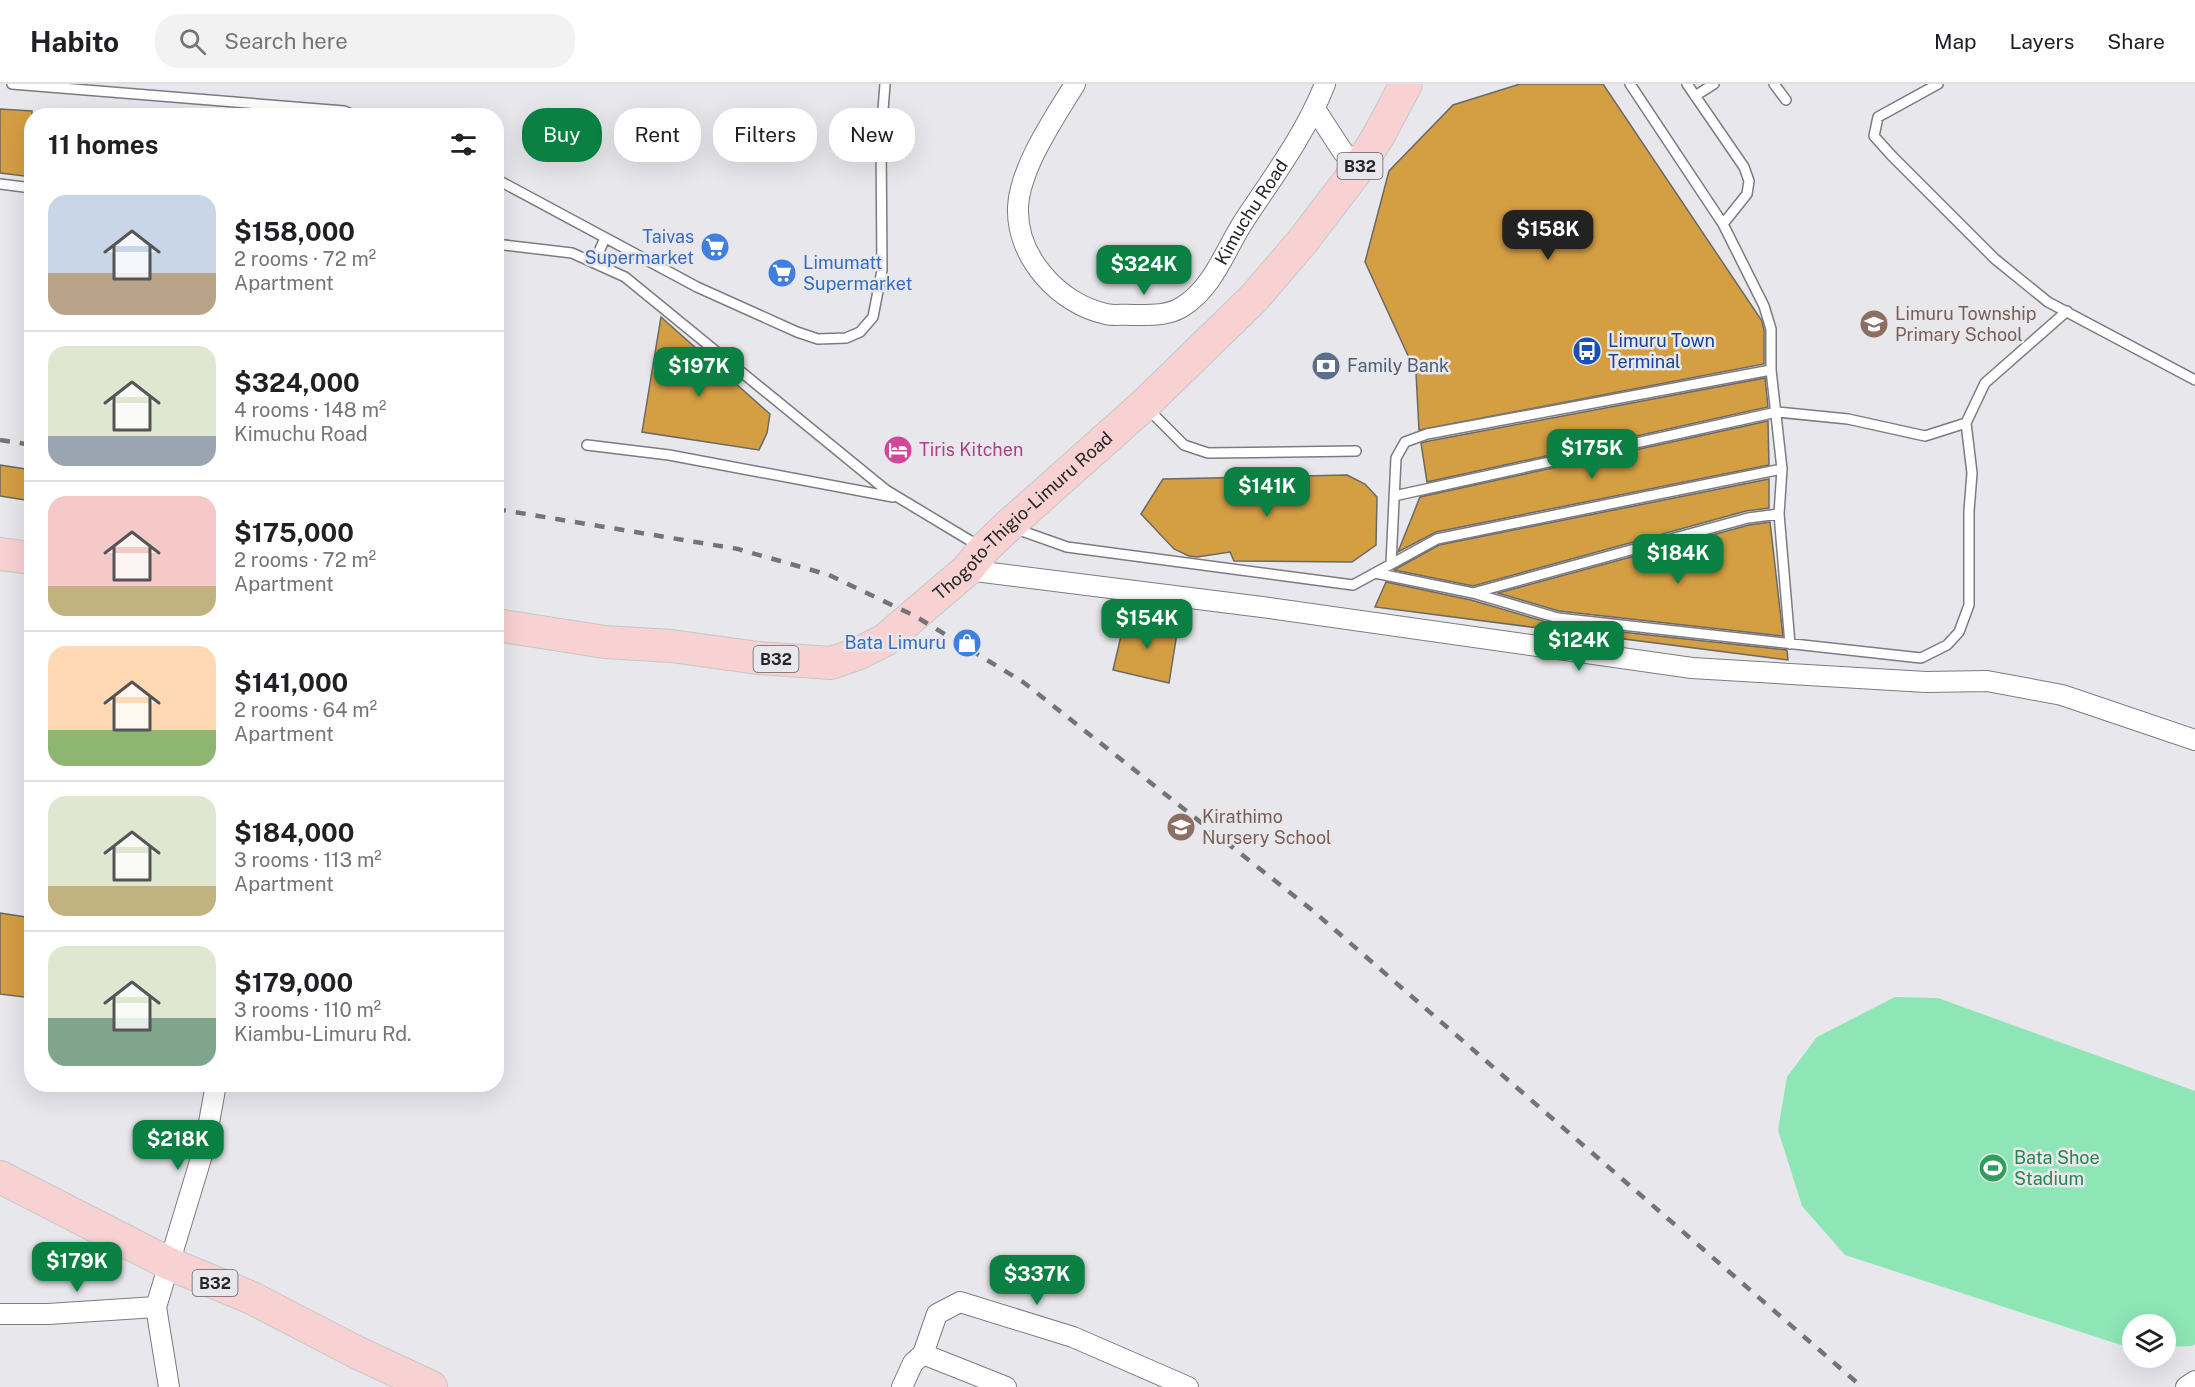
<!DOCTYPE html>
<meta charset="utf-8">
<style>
body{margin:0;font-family:"Public Sans",sans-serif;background:#f2f2f2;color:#202124;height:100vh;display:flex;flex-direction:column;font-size:22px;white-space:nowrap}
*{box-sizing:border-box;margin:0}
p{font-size:20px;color:#757577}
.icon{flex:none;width:33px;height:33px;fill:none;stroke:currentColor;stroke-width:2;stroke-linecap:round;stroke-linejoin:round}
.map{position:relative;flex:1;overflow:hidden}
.side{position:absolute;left:24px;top:24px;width:480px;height:984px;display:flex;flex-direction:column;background:#fff;border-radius:24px;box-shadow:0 6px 24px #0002}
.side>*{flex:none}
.banner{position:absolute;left:522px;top:24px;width:570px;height:54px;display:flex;gap:12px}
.buttons{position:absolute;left:2122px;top:1230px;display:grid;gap:12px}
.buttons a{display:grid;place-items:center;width:54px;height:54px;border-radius:50%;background:#fff;box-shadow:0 6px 24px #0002;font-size:30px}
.price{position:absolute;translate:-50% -51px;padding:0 14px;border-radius:12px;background:#0b8043;color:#fff;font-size:20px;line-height:39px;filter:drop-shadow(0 2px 3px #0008)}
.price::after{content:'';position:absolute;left:50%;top:36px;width:18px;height:14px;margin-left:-9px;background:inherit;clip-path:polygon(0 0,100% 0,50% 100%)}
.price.on{background:#222;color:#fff}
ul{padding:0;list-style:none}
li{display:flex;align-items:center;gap:18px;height:150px;padding:0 24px}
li+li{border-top:2px solid #e0e0e0}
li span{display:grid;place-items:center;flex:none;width:168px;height:120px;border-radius:18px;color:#555}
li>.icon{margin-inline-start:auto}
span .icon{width:72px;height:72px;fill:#fffc;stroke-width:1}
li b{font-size:26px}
h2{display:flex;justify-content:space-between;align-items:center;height:72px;padding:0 24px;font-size:26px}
.tag{padding:0 21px;border-radius:24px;background:#fff;box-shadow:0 6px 24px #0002;font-size:21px;line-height:54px}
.tag.on{background:#0b8043;color:#fff}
header{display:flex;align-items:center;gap:36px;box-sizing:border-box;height:84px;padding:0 30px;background:#fff;border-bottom:2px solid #e0e0e0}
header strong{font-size:28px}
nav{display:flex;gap:33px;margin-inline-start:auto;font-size:21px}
.search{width:420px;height:54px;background:#f2f2f2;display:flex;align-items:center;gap:15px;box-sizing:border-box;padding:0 21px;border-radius:24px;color:#757577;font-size:22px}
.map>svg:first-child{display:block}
.green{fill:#8ee6b6}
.building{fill:#d49e43;stroke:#6b6966;stroke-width:1.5}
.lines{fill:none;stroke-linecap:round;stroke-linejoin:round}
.service-casing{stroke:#7c7b7f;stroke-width:12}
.minor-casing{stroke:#7c7b7f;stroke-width:22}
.trunk-casing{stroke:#c7c7c7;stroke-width:34}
.service{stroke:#fff;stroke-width:9}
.minor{stroke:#fff;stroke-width:20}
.trunk{stroke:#f8d2d2;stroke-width:32}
.rail{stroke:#747477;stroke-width:4.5;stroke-dasharray:10 10;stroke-linecap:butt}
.labels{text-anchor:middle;stroke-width:5;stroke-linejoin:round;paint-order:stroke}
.shield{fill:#e8e8ec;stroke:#606062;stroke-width:1.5}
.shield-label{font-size:16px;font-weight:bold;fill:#262627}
.street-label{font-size:18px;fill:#262627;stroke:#e8e8ec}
.shop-label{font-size:18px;fill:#366cbe;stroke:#e8e8ec;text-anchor:end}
.education-label{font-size:18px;fill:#785e54;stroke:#e8e8ec;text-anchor:start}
.transit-label{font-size:18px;fill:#164399;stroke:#e8e8ec;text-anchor:start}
.service-label{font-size:18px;fill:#4e5e75;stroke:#e8e8ec;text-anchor:start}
.hotel-label{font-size:18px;fill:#b23c85;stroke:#e8e8ec;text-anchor:start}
.leisure-label{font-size:18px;fill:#27864d;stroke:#e8e8ec;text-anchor:start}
</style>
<header>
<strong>Habito</strong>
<div class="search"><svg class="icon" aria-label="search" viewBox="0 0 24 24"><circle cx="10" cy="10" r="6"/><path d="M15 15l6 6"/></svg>Search here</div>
<nav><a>Map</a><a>Layers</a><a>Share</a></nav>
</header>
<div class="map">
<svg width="2195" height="1303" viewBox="0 0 2195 1303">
<rect width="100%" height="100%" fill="#e8e8ec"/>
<path class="green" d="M1895 913 1938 914 2195 1007V1260L2192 1262 2166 1263V1240H2133V1263H2127L1845 1171 1802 1122 1778 1046 1787 993 1817 953Z"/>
<path class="building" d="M1520 0H1603L1762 237 1764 246V280L1419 346 1416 289 1365 178 1389 87 1453 21Z
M0 25 32 27V93L0 89Z
M661 233 770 330 767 349 759 366 642 348Z
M1765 294 1768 323 1427 398 1421 359 1429 357Z
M1768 337 1769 381 1436 448 1398 468 1420 413Z
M0 381 32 386V417L0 412Z
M1347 391 1365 400 1377 413 1376 461 1352 478 1234 477 1230 468 1197 473 1189 472 1174 465 1141 430 1163 395Z
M1769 395V424L1746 427 1473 502 1394 486 1439 461Z
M1770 438 1783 552 1559 527 1498 509 1749 441Z
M1386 498 1471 516 1557 541 1787 566 1788 576 1375 523Z
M1125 535 1178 543 1169 599 1113 586Z
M0 829 32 834V914L0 910Z"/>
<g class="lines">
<g class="service-casing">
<path id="service" d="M12 0 344 27 356 32
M1687 0 1744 83 1749 97 1747 110 1723 140
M1774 0 1786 16
M1938 0 1878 33 1874 52 1892 72 1995 175 2048 218 2195 296
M1695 12 1714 0
M496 95 697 203 797 248 818 255 846 254 860 248 873 233 882 186 881 52 885 0
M0 100 32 104
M496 160 572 169 625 193 886 406 979 462
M594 179 605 154
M1148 325 1184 361 1208 369 1356 367
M587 361 669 371 893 413
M1394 412 1777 328 1848 335 1925 352 1966 339
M1779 430 1790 560
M1016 445 1067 463 1353 501 1437 455 1782 385
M1391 480 1396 374 1405 358 1427 350 1771 286
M1375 489 1473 509 1558 534 1921 574 1947 561 1959 548 1969 521V427L1972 389 1966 339 1985 299 2067 227
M1473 509 1748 434 1779 430 1782 385 1771 286V245L1764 222 1723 140 1630 0"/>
</g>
<g class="minor-casing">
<g id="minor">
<path id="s1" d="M1075 0C1055 33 1020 83 1018 123 1016 173 1059 220 1106 230 1114 232 1124 230 1133 231 1150 231 1167 232 1182 223 1212 205 1224 169 1242 140 1272 94 1305 51 1325 0"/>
<path d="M1315 25 1343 68 1360 82"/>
<path d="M967 486 1262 523 1692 584 1926 598 1987 597 2062 611 2195 656"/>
<path d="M0 1230H48L156 1223"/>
<path d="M923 1270 1006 1303"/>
<path d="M169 1303 156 1223 205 1061 216 1000"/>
<path d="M902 1303 913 1279 923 1270 937 1230 960 1218 1073 1253 1188 1303"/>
<path d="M2186 1303 2195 1297"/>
</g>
</g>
<g class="trunk-casing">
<g id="trunk">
<path d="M0 470 32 474"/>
<path id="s2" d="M496 541 605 558 671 562 758 574 831 579 857 570 885 556 967 486 984 465 1008 442 1144 321 1254 214 1302 158 1360 82 1380 49 1406 0"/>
<path d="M0 1093 170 1180 252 1214 356 1268 431 1303"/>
</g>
</g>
<use href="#service" class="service"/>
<use href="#minor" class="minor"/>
<use href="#trunk" class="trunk"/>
<path class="rail" d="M0 356 32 361
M496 425 738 465 829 491 915 532 1023 598 1312 826 1862 1303"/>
</g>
<defs>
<g id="supermarket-disc" transform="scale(1.5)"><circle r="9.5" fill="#3f7fe0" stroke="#e8e8ec"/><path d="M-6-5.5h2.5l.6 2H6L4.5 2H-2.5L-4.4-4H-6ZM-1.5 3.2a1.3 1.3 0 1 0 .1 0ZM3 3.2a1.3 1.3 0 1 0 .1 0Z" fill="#fff"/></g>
<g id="school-disc" transform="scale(1.5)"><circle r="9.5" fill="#8d6e63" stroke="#e8e8ec"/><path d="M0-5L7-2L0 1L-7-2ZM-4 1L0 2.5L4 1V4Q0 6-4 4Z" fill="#fff"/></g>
<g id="bus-disc" transform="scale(1.5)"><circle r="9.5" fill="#1a4fb4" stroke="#e8e8ec"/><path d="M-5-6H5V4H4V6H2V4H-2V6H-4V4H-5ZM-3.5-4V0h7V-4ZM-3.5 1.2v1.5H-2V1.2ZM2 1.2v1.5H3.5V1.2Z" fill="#fff"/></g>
<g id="bank-disc" transform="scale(1.5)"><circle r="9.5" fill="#5c6f8a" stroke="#e8e8ec"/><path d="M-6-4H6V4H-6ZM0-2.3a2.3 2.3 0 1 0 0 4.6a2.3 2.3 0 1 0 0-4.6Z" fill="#fff"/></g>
<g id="hotel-disc" transform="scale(1.5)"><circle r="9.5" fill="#d1479c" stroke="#e8e8ec"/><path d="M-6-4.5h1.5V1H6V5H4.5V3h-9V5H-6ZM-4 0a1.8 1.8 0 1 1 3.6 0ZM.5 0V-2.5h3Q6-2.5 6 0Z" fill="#fff"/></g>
<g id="shop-disc" transform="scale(1.5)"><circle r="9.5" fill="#3f7fe0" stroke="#e8e8ec"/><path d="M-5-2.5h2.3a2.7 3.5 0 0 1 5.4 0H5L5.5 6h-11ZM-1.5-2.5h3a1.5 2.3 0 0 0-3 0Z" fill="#fff"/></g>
<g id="stadium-disc" transform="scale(1.5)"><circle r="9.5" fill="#2e9e5b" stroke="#e8e8ec"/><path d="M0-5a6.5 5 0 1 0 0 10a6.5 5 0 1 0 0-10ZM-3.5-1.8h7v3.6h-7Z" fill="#fff"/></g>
</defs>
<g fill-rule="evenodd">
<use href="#supermarket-disc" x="715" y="163"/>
<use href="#supermarket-disc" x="782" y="189"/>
<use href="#school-disc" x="1874" y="240"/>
<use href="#bus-disc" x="1587" y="267"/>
<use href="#bank-disc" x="1326" y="282"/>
<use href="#hotel-disc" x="898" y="366"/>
<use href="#shop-disc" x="967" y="559"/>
<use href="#school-disc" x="1181" y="743"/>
<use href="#stadium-disc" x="1993" y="1084"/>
</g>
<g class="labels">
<g class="shield">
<rect x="1337.5" y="69" width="45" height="26" rx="4.5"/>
<rect x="753.5" y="562" width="45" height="26" rx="4.5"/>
<rect x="192.5" y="1186" width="45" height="26" rx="4.5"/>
</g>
<g class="shield-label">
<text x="1360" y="88">B32</text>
<text x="776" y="581">B32</text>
<text x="215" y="1205">B32</text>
</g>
<g class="street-label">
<text dy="6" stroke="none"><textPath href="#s1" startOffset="482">Kimuchu Road</textPath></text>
<text dy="6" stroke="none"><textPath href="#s2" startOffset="582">Thogoto-Thigio-Limuru Road</textPath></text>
</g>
<g class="shop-label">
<text x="694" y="159">Taivas<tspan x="694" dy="21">Supermarket</tspan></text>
<text x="803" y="185" text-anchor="start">Limumatt<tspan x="803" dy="21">Supermarket</tspan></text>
<text x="946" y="565">Bata Limuru</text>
</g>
<g class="education-label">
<text x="1895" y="236">Limuru Township<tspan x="1895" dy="21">Primary School</tspan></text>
<text x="1202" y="739">Kirathimo<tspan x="1202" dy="21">Nursery School</tspan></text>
</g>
<g class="transit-label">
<text x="1608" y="263">Limuru Town<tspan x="1608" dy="21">Terminal</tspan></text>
</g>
<g class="service-label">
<text x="1347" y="288">Family Bank</text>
</g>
<g class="hotel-label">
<text x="919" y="372">Tiris Kitchen</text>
</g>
<g class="leisure-label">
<text x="2014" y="1080">Bata Shoe<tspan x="2014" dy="21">Stadium</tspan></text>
</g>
</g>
</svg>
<div class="buttons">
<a><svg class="icon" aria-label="layers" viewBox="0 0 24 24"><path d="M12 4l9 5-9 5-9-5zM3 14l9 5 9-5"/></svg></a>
</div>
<b class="price on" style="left:1548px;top:177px">$158K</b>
<b class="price" style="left:1144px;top:212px">$324K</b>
<b class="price" style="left:699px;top:314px">$197K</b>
<b class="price" style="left:1592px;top:396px">$175K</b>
<b class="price" style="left:1267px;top:434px">$141K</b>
<b class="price" style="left:1678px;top:501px">$184K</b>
<b class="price" style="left:1147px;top:566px">$154K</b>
<b class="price" style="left:1579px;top:588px">$124K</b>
<b class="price" style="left:178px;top:1087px">$218K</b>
<b class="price" style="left:77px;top:1209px">$179K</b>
<b class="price" style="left:1037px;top:1222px">$337K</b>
<div class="banner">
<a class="tag on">Buy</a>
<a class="tag">Rent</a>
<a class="tag">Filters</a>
<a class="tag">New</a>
</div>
<section class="side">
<h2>11 homes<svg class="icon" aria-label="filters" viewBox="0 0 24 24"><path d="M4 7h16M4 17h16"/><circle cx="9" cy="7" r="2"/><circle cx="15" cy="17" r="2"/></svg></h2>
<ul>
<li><span style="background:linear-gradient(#c9d6e8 65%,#b9a48a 0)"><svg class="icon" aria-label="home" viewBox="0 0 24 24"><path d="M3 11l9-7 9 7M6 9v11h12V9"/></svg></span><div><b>$158,000</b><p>2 rooms · 72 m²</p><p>Apartment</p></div></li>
<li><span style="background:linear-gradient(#dfe7d0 75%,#9aa5b1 0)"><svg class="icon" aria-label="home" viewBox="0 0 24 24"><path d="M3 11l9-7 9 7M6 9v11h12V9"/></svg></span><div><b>$324,000</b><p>4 rooms · 148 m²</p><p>Kimuchu Road</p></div></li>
<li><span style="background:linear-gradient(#f6c9c9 75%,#c2b280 0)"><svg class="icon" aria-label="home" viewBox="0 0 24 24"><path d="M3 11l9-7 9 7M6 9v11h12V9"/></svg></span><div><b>$175,000</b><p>2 rooms · 72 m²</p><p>Apartment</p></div></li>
<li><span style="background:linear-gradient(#ffd9b3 70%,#8fb573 0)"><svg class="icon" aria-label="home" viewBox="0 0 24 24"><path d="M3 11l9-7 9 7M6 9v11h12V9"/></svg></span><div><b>$141,000</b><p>2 rooms · 64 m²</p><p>Apartment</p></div></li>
<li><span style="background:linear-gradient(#dfe7d0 75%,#c2b280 0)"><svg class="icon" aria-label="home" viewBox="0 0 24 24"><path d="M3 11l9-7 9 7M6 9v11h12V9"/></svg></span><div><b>$184,000</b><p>3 rooms · 113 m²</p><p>Apartment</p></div></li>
<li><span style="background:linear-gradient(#dfe7d0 60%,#7fa58c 0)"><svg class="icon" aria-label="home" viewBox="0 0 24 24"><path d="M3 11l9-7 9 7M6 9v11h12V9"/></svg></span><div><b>$179,000</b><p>3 rooms · 110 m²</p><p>Kiambu-Limuru Rd.</p></div></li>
</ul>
</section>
</div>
